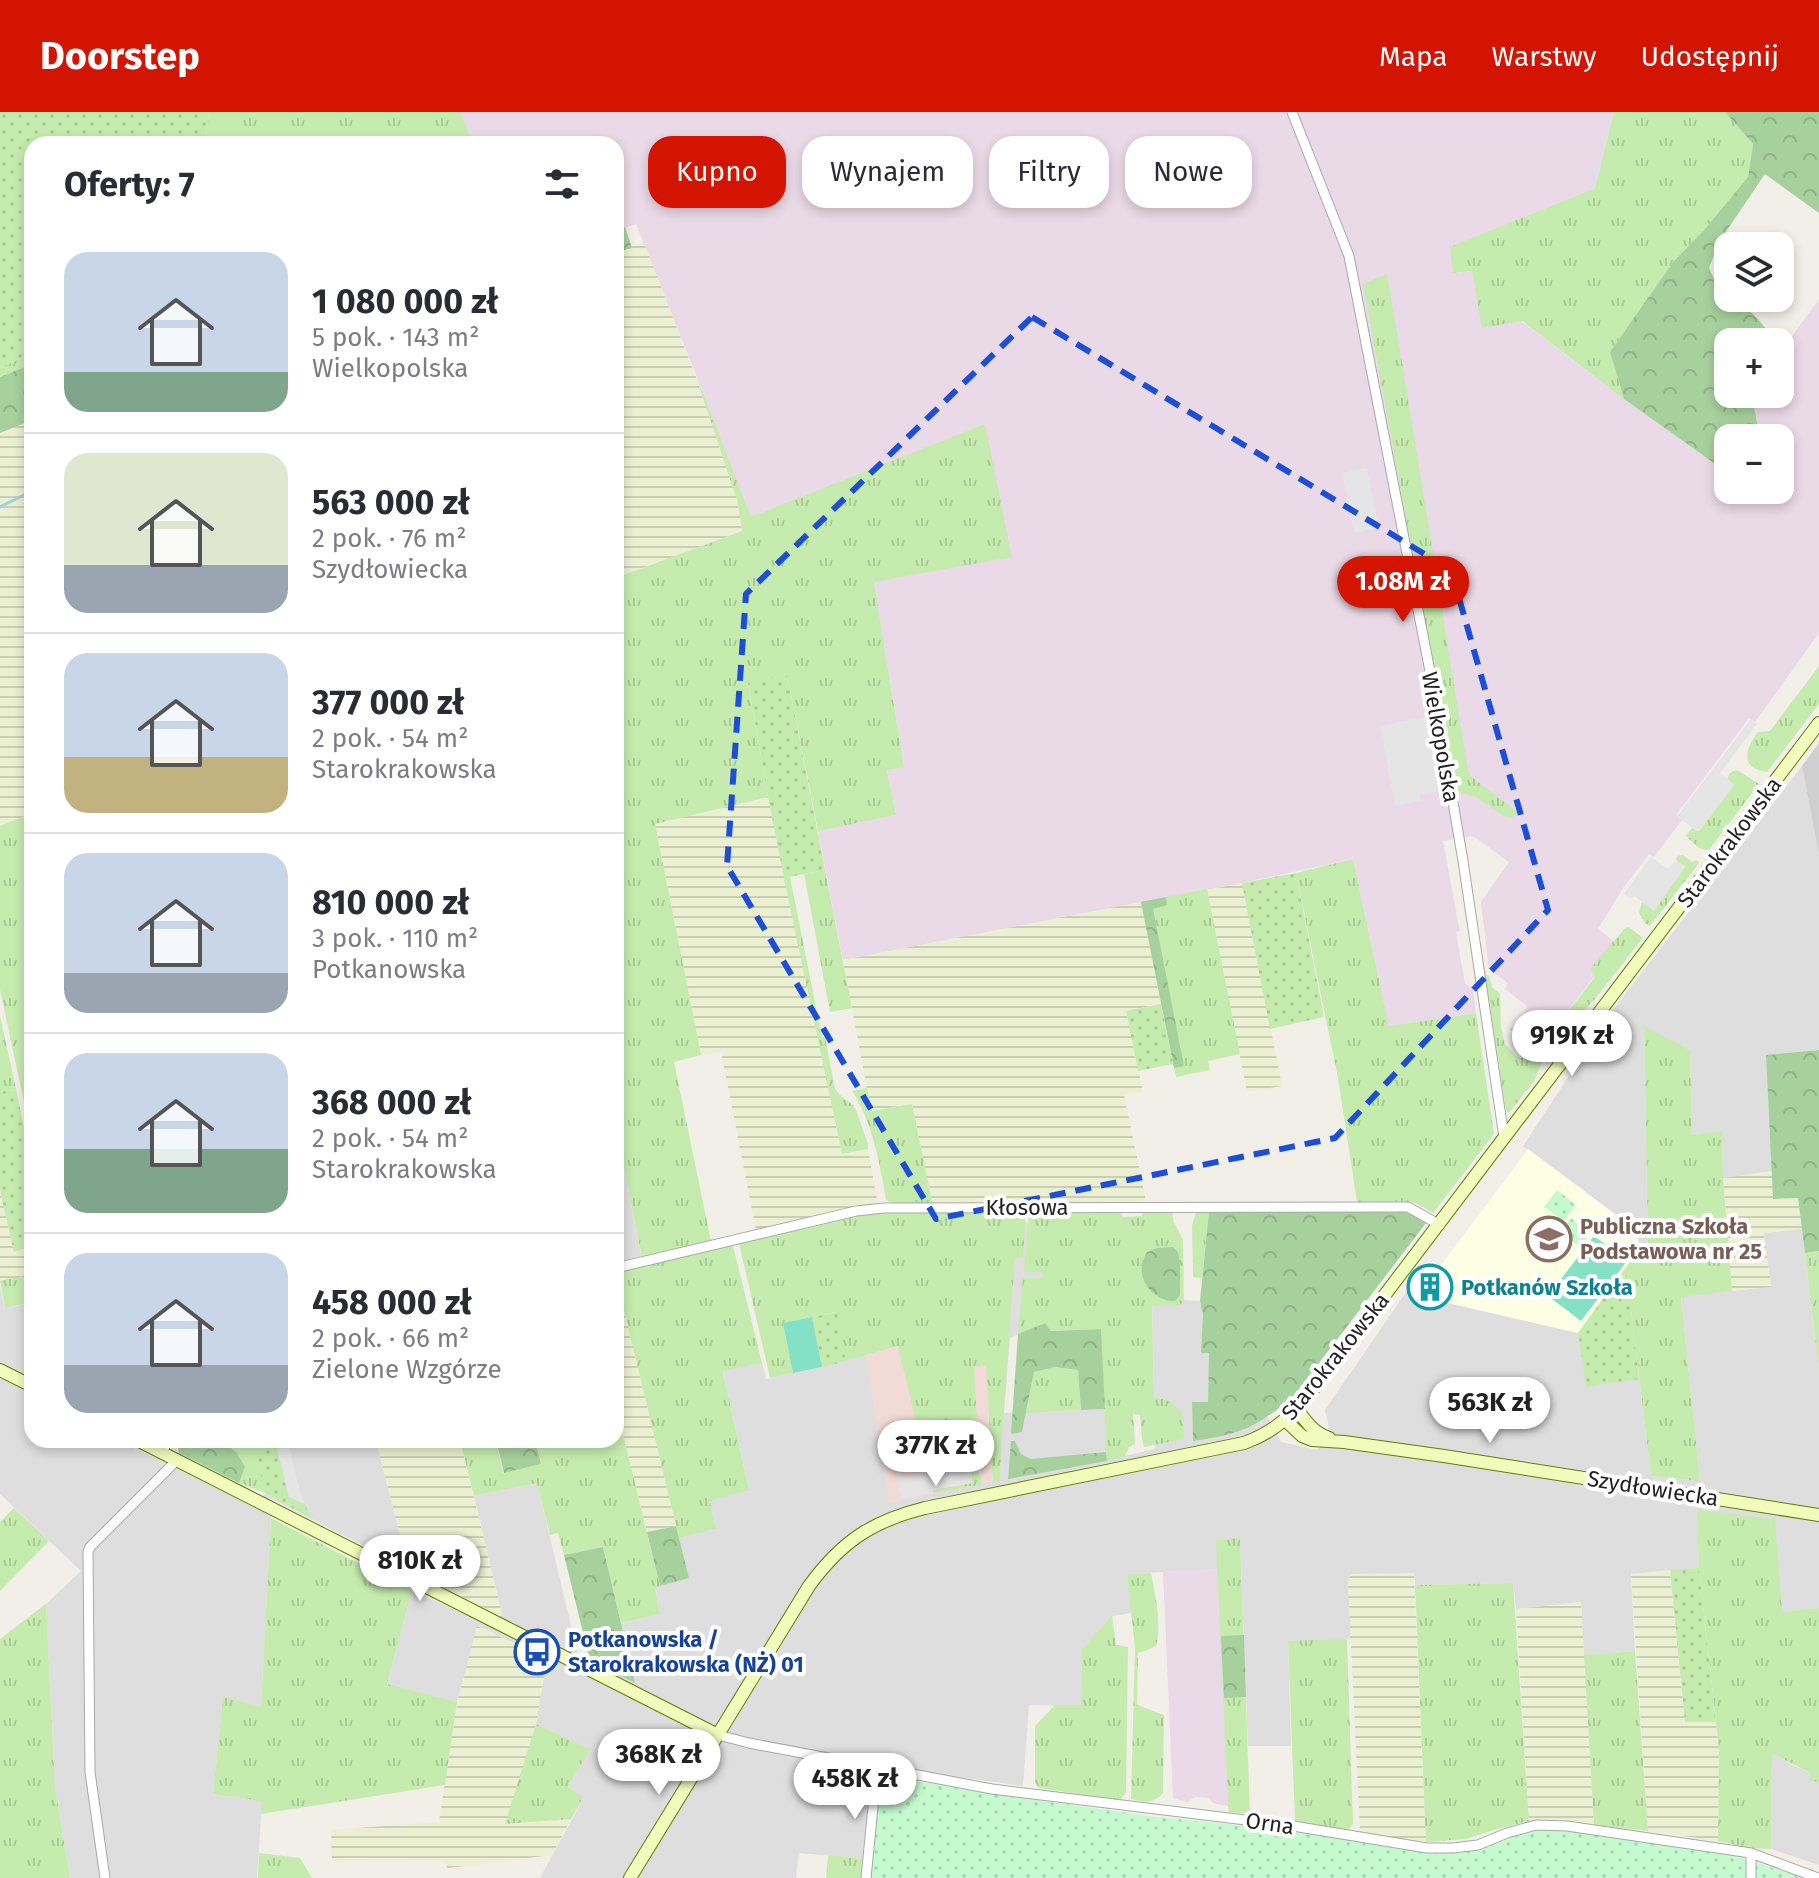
<!DOCTYPE html>
<html lang="pl">
<meta charset="utf-8">
<style>
body{margin:0;font-family:"Fira Sans",sans-serif;background:#f7f7f7;color:#2b2b33;height:100vh;display:flex;flex-direction:column;font-size:30px;white-space:nowrap}
*{box-sizing:border-box;margin:0}
p{font-size:26px;color:#7c7c81}
.icon{flex:none;width:44px;height:44px;fill:none;stroke:currentColor;stroke-width:2;stroke-linecap:round;stroke-linejoin:round}
.map{position:relative;flex:1;overflow:hidden}
.sheet{position:absolute;left:24px;top:24px;width:600px;height:1312px;display:flex;flex-direction:column;background:#fff;border-radius:24px;box-shadow:0 4px 12px #0003}
.sheet>*{flex:none}
.guide{position:absolute;left:648px;top:24px;width:760px;height:72px;display:flex;gap:16px}
.buttons{position:absolute;left:1714px;top:120px;display:grid;gap:16px}
.buttons a{display:grid;place-items:center;width:80px;height:80px;border-radius:16px;background:#fff;box-shadow:0 4px 12px #0003;font-size:40px}
.price{position:absolute;translate:-50% -68px;padding:0 18px;border-radius:28px;background:#fff;color:#222;font-size:26px;line-height:52px;filter:drop-shadow(0 2px 4px #0008)}
.price::after{content:'';position:absolute;left:50%;top:48px;width:24px;height:18px;margin-left:-12px;background:inherit;clip-path:polygon(0 0,100% 0,50% 100%)}
.price.active{background:#d21400;color:#fff}
ul{padding:0;list-style:none}
li{display:flex;align-items:center;gap:24px;height:200px;padding:0 40px}
li+li{border-top:2px solid #e1e1e2}
li span{display:grid;place-items:center;flex:none;width:224px;height:160px;border-radius:24px;color:#555}
li>.icon{margin-inline-start:auto}
span .icon{width:96px;height:96px;fill:#fffc;stroke-width:1}
li b{font-size:34px}
h2{display:flex;justify-content:space-between;align-items:center;height:96px;padding:0 40px;font-size:34px}
.tag{padding:0 28px;border-radius:24px;background:#fff;box-shadow:0 4px 12px #0003;font-size:28px;line-height:72px}
.tag.active{background:#d21400;color:#fff}
header{display:flex;align-items:center;gap:48px;box-sizing:border-box;height:112px;padding:0 40px;background:#d21400;color:#fff}
header strong{font-size:38px}
nav{display:flex;gap:44px;margin-inline-start:auto;font-size:28px}
.map>svg:first-child{display:block}
.residential{fill:#dfdede}
.commercial{fill:#f2dbd7}
.industrial{fill:#ead9e6;fill-rule:evenodd}
.education{fill:#fcffe3}
.religious{fill:#cfcfcf}
.farmland{fill:url(#farmland-rules)}
.grass{fill:url(#grass-tufts)}
.forest{fill:url(#forest-crowns)}
.park{fill:url(#park-dots)}
.garden{fill:url(#garden-dots)}
.pitch{fill:#85e1c6}
.parking{fill:#e5e5e5}
.lines{fill:none;stroke-linecap:round;stroke-linejoin:round}
.stream{stroke:#a8cddf;stroke-width:3}
.street-casing{stroke:#a8a8a8;stroke-width:11}
.secondary-casing{stroke:#647c03;stroke-width:14}
.street{stroke:#fff;stroke-width:9}
.secondary{stroke:#f1fbbc;stroke-width:12}
.marked{fill:none;stroke:#1d4ed8;stroke-width:6;stroke-dasharray:16 10;stroke-linejoin:round}
.labels{text-anchor:middle;stroke-width:8;stroke-linejoin:round;paint-order:stroke}
.street-label{font-size:22px;fill:#212121;stroke:#fff}
.education-label{font-size:22px;font-weight:bold;fill:#785e54;stroke:#fff;text-anchor:start}
.culture-label{font-size:22px;font-weight:bold;fill:#0d838f;stroke:#fff;text-anchor:start}
.transit-label{font-size:22px;font-weight:bold;fill:#164399;stroke:#fff;text-anchor:start}
</style>
<header>
<strong>Doorstep</strong>
<nav><a>Mapa</a><a>Warstwy</a><a>Udostępnij</a></nav>
</header>
<div class="map">
<svg width="1819" height="1766" viewBox="0 0 1819 1766">
<defs>
<pattern id="farmland-rules" width="6" height="5" patternUnits="userSpaceOnUse" patternTransform="scale(2)"><rect width="6" height="5" fill="#ebf0d3"/><path d="M0 2.5h6" fill="none" stroke="#c9ceb5"/></pattern>
<pattern id="grass-tufts" width="24" height="20" patternUnits="userSpaceOnUse" patternTransform="scale(2)"><rect width="24" height="20" fill="#c6ebae"/><path d="M3 7l-1-3M5 7V3M7 7l1-3M15 17l-1-3M17 17v-4M19 17l1-3" fill="none" stroke="#aac995"/></pattern>
<pattern id="forest-crowns" width="20" height="18" patternUnits="userSpaceOnUse" patternTransform="scale(2)"><rect width="20" height="18" fill="#a6d19c"/><path d="M2 6a3 3 0 1 1 6 0M12 15a3 3 0 1 1 6 0" fill="none" stroke="#8fb386"/></pattern>
<pattern id="park-dots" width="8" height="8" patternUnits="userSpaceOnUse" patternTransform="scale(2)"><rect width="8" height="8" fill="#c5facf"/><path d="M2 2h.1M6 6h.1" fill="none" stroke="#a9d6b1" stroke-width="1.8" stroke-linecap="round"/></pattern>
<pattern id="garden-dots" width="8" height="8" patternUnits="userSpaceOnUse" patternTransform="scale(2)"><rect width="8" height="8" fill="#c6ebae"/><path d="M2 2h.1M6 6h.1" fill="none" stroke="#aac995" stroke-width="1.8" stroke-linecap="round"/></pattern>
</defs>
<rect width="100%" height="100%" fill="#f1efe8"/>
<path class="residential" d="M1802 654 1819 743V938L1766 943 1772 1059 1723 1066 1722 1020 1692 1023 1690 938 1644 915 1648 1135 1640 1137 1635 1117 1523 1034 1609 903Z
M616 1015 642 1146 616 1153Z
M966 1110 1046 1111 1045 1211 1010 1226 1004 1301 1105 1297 1107 1348 1155 1337 1152 1186 1200 1189 1219 1273 1268 1306 1281 1330 1318 1338 1329 1315 1325 1298 1415 1167 1422 1185 1578 1221 1626 1155 1651 1364 1700 1369 1681 1184 1771 1175 1764 1121 1802 1117 1819 1258V1496L1782 1501 1698 1398 1699 1456 1631 1462 1635 1539 1584 1543 1581 1490 1516 1497 1513 1471 1415 1473 1414 1461 1348 1470 1351 1527 1288 1530 1291 1634H1248L1240 1427 1217 1428 1218 1457 1127 1462 1132 1501 1112 1504 1082 1537 1081 1594 1029 1593 1023 1674 875 1653 864 1747 799 1741 796 1766H540L583 1687 568 1676 589 1637 536 1612 547 1547 478 1514 457 1590 387 1573 412 1479 501 1518 503 1506 474 1384 537 1371 578 1543 634 1570 621 1511 660 1502 655 1475 689 1466 679 1426 716 1417 710 1389 749 1377 723 1258 762 1251 766 1267 846 1249 902 1233Z
M0 1175 5 1196 32 1191V1328H118L259 1397 265 1381 253 1328H376L408 1456 272 1387 261 1596 223 1586 213 1682 262 1689 257 1766H70L55 1676 46 1492 81 1459 0 1382Z
M1772 1640 1792 1653 1810 1661 1812 1669 1819 1670V1753L1771 1737Z"/>
<path class="commercial" d="M898 1234 920 1323 974 1255 986 1253 993 1370 889 1391 866 1244Z"/>
<path class="industrial" d="M460 0H1614L1595 76 1451 135 1457 161 1472 159 1521 209 1624 287 1703 343 1749 282H1780V241L1819 187V521L1755 610 1749 606 1676 703 1682 708 1654 745 1649 742 1623 776 1598 817 1619 833 1537 938 1510 918 1528 895 1505 877 1508 871 1489 857 1481 790 1509 750 1473 724 1443 729 1459 815 1460 819 1456 820 1465 872 1473 876 1476 901 1389 914 1353 747 1242 771 843 848 818 719 896 703 887 658 904 654 874 470 986 312 751 406 705 285 636 112 616 119V32H474ZM1728 326H1780V378H1728Z
M1218 1457 1221 1524 1228 1694 1213 1691 1209 1686 1195 1685 1187 1690 1173 1686 1163 1460Z"/>
<path class="education" d="M1528 1037 1635 1117 1640 1137 1578 1221 1422 1185 1420 1181Z"/>
<path class="religious" d="M1819 631V743L1802 654Z"/>
<path class="farmland" d="M644 131 696 265 738 391 742 419 616 466V139Z
M32 308V701L0 714V321Z
M768 685 842 1042 868 1037 877 1089 870 1094 756 1118 721 940 701 943 655 712Z
M1242 771 1282 974 1247 980 1207 778Z
M1141 790 1161 892 1126 899 1143 980 1124 983 1146 1089 1062 1093H933L912 992 871 999 843 848Z
M1772 1059 1773 1087 1798 1086 1802 1117 1764 1121 1771 1175 1732 1179 1723 1066Z
M0 1078 14 1140 32 1134V1191H29L23 1165 0 1169Z
M616 1165 676 1414 647 1420 616 1293Z
M376 1328H460L503 1506 408 1456Z
M1670 1458 1685 1610H1716L1719 1637 1718 1729 1648 1719 1631 1462Z
M1414 1461 1426 1730 1365 1721 1360 1719 1348 1470 1351 1462Z
M1581 1490 1594 1713 1550 1709H1529L1516 1497Z
M477 1514 547 1547 536 1612 514 1712 571 1707 552 1743 448 1756 441 1748 332 1749 331 1718 439 1710 457 1591Z"/>
<path class="grass" d="M210 0H460L474 32H204Z
M1614 0H1725L1753 32 1748 65 1704 118 1673 150 1610 240 1624 287 1522 209 1482 216 1472 159 1453 161 1450 135 1595 76Z
M1387 162C1416 329 1441 496 1469 663L1520 702 1512 705 1504 704 1476 685 1461 681 1455 673 1363 172Z
M32 241V252L0 265V256Z
M696 265 705 285 751 405 985 312 1012 445 874 470 904 655 887 658 896 703 818 719 787 562 748 572 768 685 655 712 701 943 674 950 711 1129 642 1146 616 1015V478L623 475 621 464 742 419 738 391Z
M1819 554V592L1767 660C1739 656 1745 637 1758 620L1770 619Z
M1737 658 1759 672 1708 739 1699 736 1686 724 1692 716 1699 719 1734 673 1728 668C1727 662 1732 659 1737 658Z
M32 701V1027L0 878V714Z
M1683 743 1692 750 1697 748 1699 751 1650 814 1645 811 1639 801 1642 790 1654 798 1685 755 1676 748 1677 744Z
M1353 747 1389 914 1476 901 1494 1022 1433 1101C1426 1097 1418 1091 1410 1090 1392 1087 1374 1095 1357 1090L1338 966 1296 761Z
M825 758 852 896 830 900 804 762Z
M790 765 822 925H825L835 977 841 984 853 993 856 998 868 1032V1037L842 1042 784 766Z
M1207 777 1240 942 1208 949 1210 958 1176 965 1141 790Z
M1629 815 1643 826 1594 888 1568 914 1565 913 1541 944 1543 947 1535 968 1509 1001 1506 999 1485 862 1489 864 1492 875 1500 882 1501 916 1505 932 1517 945 1531 947 1595 865 1590 858C1599 844 1614 830 1625 816Z
M0 904 16 977 0 980Z
M1644 914 1690 938 1692 1023 1722 1019 1723 1066 1732 1179 1681 1185 1700 1369 1651 1364 1626 1155 1640 1137 1648 1134Z
M867 976 872 999 912 992 933 1093C919 1093 897 1097 886 1087 879 1050 873 1011 852 979Z
M1119 1098 1123 1105 1141 1104 1144 1098 1172 1100 1174 1110 1183 1128 1184 1190 1179 1193 1152 1194 1154 1285 1169 1289 1182 1300 1184 1327 1144 1335 1142 1327 1140 1303 1133 1302 1135 1332 1129 1335 1125 1344 1107 1349 1100 1217 1051 1219 1044 1211 1018 1222 1023 1166H1042V1160H1024L1029 1099Z
M1026 1099 1023 1145 1015 1146 1002 1323 1000 1369 993 1370 986 1253 974 1255 977 1312 919 1323 898 1234 846 1249 836 1200 783 1211 793 1261 770 1266 739 1131 857 1103 880 1101Z
M1209 1099 1202 1166 1193 1165 1192 1114 1196 1100Z
M732 1130 762 1251 723 1259 749 1378 710 1389 716 1417 679 1426 616 1165V1159Z
M1819 1139V1258L1805 1141Z
M23 1164 29 1191 5 1196 0 1169Z
M1055 1255 1078 1258 1081 1298 1026 1301 1034 1260Z
M616 1293 660 1474 655 1476 660 1502 621 1511 603 1435 564 1443 558 1421 550 1423 537 1371 474 1384 460 1328H496L503 1361 541 1352 535 1328H616Z
M222 1328H253L265 1381 239 1371 245 1355 237 1341Z
M972 1360H978L981 1364V1373L933 1381 932 1378 972 1371Z
M14 1396 49 1429 0 1479V1410Z
M1697 1398 1775 1407 1782 1500 1819 1496V1670L1811 1669 1810 1661 1772 1641 1771 1737 1751 1736 1718 1729 1719 1637 1699 1456Z
M271 1406 412 1479 387 1572 457 1590 445 1673 261 1702V1689L213 1682 223 1585 261 1595Z
M1240 1426 1250 1702 1229 1700 1228 1694 1216 1428Z
M1151 1461C1155 1483 1162 1512 1156 1534L1147 1538 1138 1541 1137 1593 1164 1603 1163 1681C1151 1693 1146 1690 1131 1687L1135 1536 1127 1462Z
M1513 1471 1529 1709 1497 1717 1466 1727 1426 1730 1415 1473Z
M46 1492 55 1676 70 1766H0V1527Z
M1112 1503 1116 1533 1128 1535 1126 1681 1121 1687 1116 1688 1039 1676 1035 1671V1614L1055 1593H1081L1082 1537Z
M1347 1527 1353 1712 1349 1717 1344 1718 1295 1709 1288 1529Z
M1635 1539 1648 1719 1594 1713 1584 1543Z
M536 1612 590 1637 568 1675 583 1686 571 1707 505 1712Z
M259 1741 300 1746 312 1766H258Z
M828 1743 864 1747 863 1766H826Z"/>
<path class="forest" d="M1725 0H1819V101L1765 62 1719 130 1709 156 1719 177 1728 183V186C1744 189 1767 214 1773 230H1728V282H1761L1754 295 1760 326H1728V361L1624 287 1610 240 1673 150 1704 118 1748 65 1753 32Z
M625 115 632 136 616 140V119Z
M32 252V308L0 321V265Z
M1166 785 1167 793 1153 797 1184 954 1174 956 1141 790Z
M1819 938V1139L1805 1141 1798 1086 1773 1087 1766 943Z
M1209 1099 1406 1100 1426 1111 1293 1285C1255 1316 1241 1322 1193 1329L1192 1290H1208L1209 1241H1201L1203 1203 1200 1189Z
M1173 1135 1178 1140 1180 1151V1183L1175 1189C1157 1190 1139 1172 1142 1153 1142 1151 1146 1142 1147 1140L1157 1136Z
M1045 1211 1051 1219 1101 1217 1105 1297 1081 1298 1078 1258 1055 1255 1034 1260 1022 1320 1011 1322 1018 1222Z
M176 1328H222L237 1341 245 1355 239 1371 179 1341Z
M496 1328H535L541 1352 504 1361Z
M1011 1329H1015L1021 1342 1031 1347 1106 1340 1107 1349 1008 1367Z
M676 1414 689 1466 660 1474 647 1420Z
M603 1435 635 1571 590 1549 564 1443Z
M1244 1523 1246 1585 1224 1586 1221 1524Z"/>
<path class="park" d="M1557 1078 1576 1093 1564 1109 1544 1095Z
M1556 1106 1565 1113 1571 1106 1590 1122 1580 1135 1551 1112Z
M873 1664 975 1677 1057 1691 1156 1705 1279 1717 1427 1740 1451 1741 1478 1737 1528 1719 1541 1717 1570 1719 1733 1743 1804 1766H863Z"/>
<path class="garden" d="M0 0H210L204 32H32V241L0 256Z
M787 562 825 758 784 766 768 685 748 571Z
M1296 761 1324 905 1270 917 1242 771Z
M1161 892 1173 952 1138 959 1126 899Z
M16 977 32 1054V1134L14 1140 0 1078V980Z
M1626 1155 1639 1267 1586 1275 1578 1221Z
M837 1200 846 1249 822 1255 812 1205Z
M253 1328H287L289 1334 278 1337 289 1385 305 1392 311 1406 265 1381Z
M1699 1456 1716 1610H1685L1670 1458Z"/>
<path class="pitch" d="M1594 1124 1627 1149 1581 1209 1548 1184Z
M812 1205 822 1255 793 1261 783 1211Z"/>
<path class="parking" d="M1367 356 1379 416 1354 421 1342 361Z
M1429 604 1443 679 1420 683V689L1395 694 1380 614Z
M1751 607 1757 612 1720 661 1734 673 1698 720 1677 704Z
M1651 745 1668 757 1676 748 1685 755 1654 799 1634 784 1631 787 1624 782Z
M976 1330 978 1349 971 1351 972 1371 933 1378V1381L901 1387 897 1365 932 1358 929 1340Z
M289 1334 300 1381 305 1392 289 1385 277 1337Z"/>
<g class="lines">
<path class="stream" d="M0 395 32 379"/>
<g class="street-casing">
<path id="street" d="M1292 0 1349 144 1435 585 1463 749 1504 1025
M616 1156 856 1099 884 1096 1395 1095H1408L1440 1113
M162 1341 168 1328
M718 1623 749 1631 992 1677 1287 1713 1427 1736H1453L1478 1733 1507 1721 1536 1713 1567 1714 1751 1741 1818 1766
M105 1766 90 1660 88 1440 90 1435 177 1348
M866 1766 877 1655
M1751 1766V1741"/>
</g>
<g class="secondary-casing">
<path id="secondary" d="M0 1258 32 1274
M1297 1297C1306 1310 1314 1321 1329 1326
M1285 1308 1302 1324 1312 1328 1344 1330 1444 1344 1819 1403
M137 1328 718 1623
M630 1766 809 1474C841 1430 872 1409 925 1396L1244 1331C1269 1322 1283 1310 1302 1292L1819 611"/>
</g>
<use href="#street" class="street"/>
<use href="#secondary" class="secondary"/>
</g>
<path class="marked" d="M1032 205 1451 458 1548 798 1335 1026 936 1107 727 754 746 482Z"/>
<defs>
<g id="school-ring" transform="scale(2.3)"><circle r="9.5" fill="#fff" stroke="#8d6e63" stroke-width="1.5"/><path d="M0-5L7-2L0 1L-7-2ZM-4 1L0 2.5L4 1V4Q0 6-4 4Z" fill="#8d6e63"/></g>
<g id="building-ring" transform="scale(2.3)"><circle r="9.5" fill="#fff" stroke="#0f9aa8" stroke-width="1.5"/><path d="M-4-6H4V6H1V3H-1V6H-4ZM-2.5-4.3h1.7v1.8h-1.7ZM.8-4.3h1.7v1.8H.8ZM-2.5-1h1.7V.8h-1.7ZM.8-1h1.7V.8H.8Z" fill="#0f9aa8"/></g>
<g id="bus-ring" transform="scale(2.3)"><circle r="9.5" fill="#fff" stroke="#1a4fb4" stroke-width="1.5"/><path d="M-5-6H5V4H4V6H2V4H-2V6H-4V4H-5ZM-3.5-4V0h7V-4ZM-3.5 1.2v1.5H-2V1.2ZM2 1.2v1.5H3.5V1.2Z" fill="#1a4fb4"/></g>
</defs>
<g fill-rule="evenodd">
<use href="#school-ring" x="1549" y="1127"/>
<use href="#building-ring" x="1430" y="1175"/>
<use href="#bus-ring" x="537" y="1540"/>
</g>
<g class="labels">
<g class="street-label">
<text transform="translate(1441 625) rotate(80)" y="8">Wielkopolska</text>
<text transform="translate(1729 730) rotate(-53)" y="8">Starokrakowska</text>
<text x="1027" y="1103">Kłosowa</text>
<text transform="translate(1335 1244) rotate(-51)" y="8">Starokrakowska</text>
<text transform="translate(1653 1376) rotate(9)" y="8">Szydłowiecka</text>
<text transform="translate(1270 1711) rotate(8)" y="8">Orna</text>
</g>
<g class="education-label">
<text x="1580" y="1122">Publiczna Szkoła<tspan x="1580" dy="25">Podstawowa nr 25</tspan></text>
</g>
<g class="culture-label">
<text x="1461" y="1183">Potkanów Szkoła</text>
</g>
<g class="transit-label">
<text x="568" y="1535">Potkanowska /<tspan x="568" dy="25">Starokrakowska (NŻ) 01</tspan></text>
</g>
</g>
</svg>
<div class="buttons">
<a><svg class="icon" aria-label="layers" viewBox="0 0 24 24"><path d="M12 4l9 5-9 5-9-5zM3 14l9 5 9-5"/></svg></a>
<a>+</a>
<a>−</a>
</div>
<b class="price active" style="left:1403px;top:512px">1.08M zł</b>
<b class="price" style="left:1572px;top:966px">919K zł</b>
<b class="price" style="left:1490px;top:1333px">563K zł</b>
<b class="price" style="left:936px;top:1376px">377K zł</b>
<b class="price" style="left:420px;top:1491px">810K zł</b>
<b class="price" style="left:659px;top:1685px">368K zł</b>
<b class="price" style="left:855px;top:1709px">458K zł</b>
<div class="guide">
<a class="tag active">Kupno</a>
<a class="tag">Wynajem</a>
<a class="tag">Filtry</a>
<a class="tag">Nowe</a>
</div>
<section class="sheet">
<h2>Oferty: 7<svg class="icon" aria-label="filters" viewBox="0 0 24 24"><path d="M4 7h16M4 17h16"/><circle cx="9" cy="7" r="2"/><circle cx="15" cy="17" r="2"/></svg></h2>
<ul>
<li><span style="background:linear-gradient(#c9d6e8 75%,#7fa58c 0)"><svg class="icon" aria-label="home" viewBox="0 0 24 24"><path d="M3 11l9-7 9 7M6 9v11h12V9"/></svg></span><div><b>1 080 000 zł</b><p>5 pok. · 143 m²</p><p>Wielkopolska</p></div></li>
<li><span style="background:linear-gradient(#dfe7d0 70%,#9aa5b1 0)"><svg class="icon" aria-label="home" viewBox="0 0 24 24"><path d="M3 11l9-7 9 7M6 9v11h12V9"/></svg></span><div><b>563 000 zł</b><p>2 pok. · 76 m²</p><p>Szydłowiecka</p></div></li>
<li><span style="background:linear-gradient(#c9d6e8 65%,#c2b280 0)"><svg class="icon" aria-label="home" viewBox="0 0 24 24"><path d="M3 11l9-7 9 7M6 9v11h12V9"/></svg></span><div><b>377 000 zł</b><p>2 pok. · 54 m²</p><p>Starokrakowska</p></div></li>
<li><span style="background:linear-gradient(#c9d6e8 75%,#9aa5b1 0)"><svg class="icon" aria-label="home" viewBox="0 0 24 24"><path d="M3 11l9-7 9 7M6 9v11h12V9"/></svg></span><div><b>810 000 zł</b><p>3 pok. · 110 m²</p><p>Potkanowska</p></div></li>
<li><span style="background:linear-gradient(#c9d6e8 60%,#7fa58c 0)"><svg class="icon" aria-label="home" viewBox="0 0 24 24"><path d="M3 11l9-7 9 7M6 9v11h12V9"/></svg></span><div><b>368 000 zł</b><p>2 pok. · 54 m²</p><p>Starokrakowska</p></div></li>
<li><span style="background:linear-gradient(#c9d6e8 70%,#9aa5b1 0)"><svg class="icon" aria-label="home" viewBox="0 0 24 24"><path d="M3 11l9-7 9 7M6 9v11h12V9"/></svg></span><div><b>458 000 zł</b><p>2 pok. · 66 m²</p><p>Zielone Wzgórze</p></div></li>
</ul>
</section>
</div>
